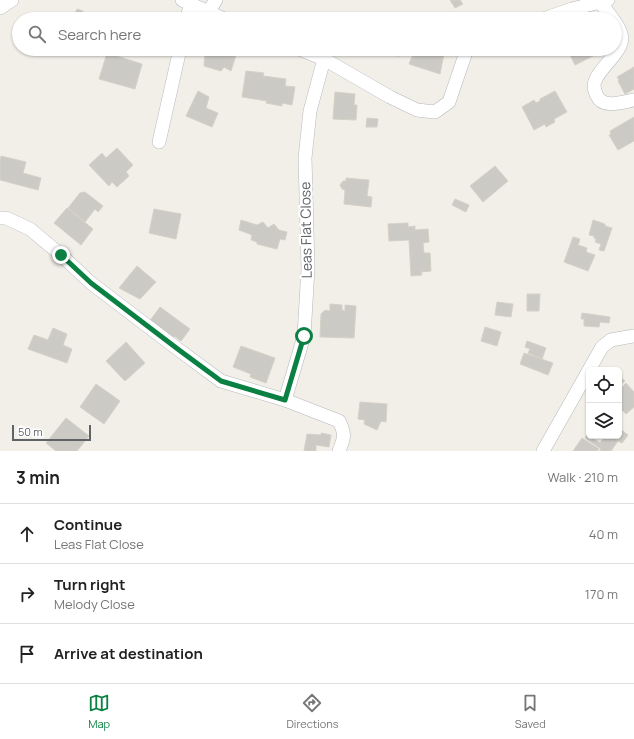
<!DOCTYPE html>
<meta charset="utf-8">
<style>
body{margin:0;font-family:Manrope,sans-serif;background:#f2f2f2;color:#222}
.controls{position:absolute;right:12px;bottom:12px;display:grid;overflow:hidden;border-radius:6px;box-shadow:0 1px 3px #0004}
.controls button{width:36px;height:36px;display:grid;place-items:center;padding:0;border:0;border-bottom:1px solid #e0e0e0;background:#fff;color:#222;font:20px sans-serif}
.scale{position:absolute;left:12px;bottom:10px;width:79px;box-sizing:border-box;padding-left:4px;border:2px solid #5f6368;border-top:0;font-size:11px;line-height:14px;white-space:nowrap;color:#5f6368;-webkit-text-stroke:3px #fff;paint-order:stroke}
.stop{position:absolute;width:12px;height:12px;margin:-9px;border:3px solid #0b8043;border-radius:50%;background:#fff}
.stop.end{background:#0b8043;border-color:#fff;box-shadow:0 1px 4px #0008}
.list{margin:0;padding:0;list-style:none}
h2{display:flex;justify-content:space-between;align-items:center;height:52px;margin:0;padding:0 16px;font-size:17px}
h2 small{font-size:13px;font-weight:400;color:#767676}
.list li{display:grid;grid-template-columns:26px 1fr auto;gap:12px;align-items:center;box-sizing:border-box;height:60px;padding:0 16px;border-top:1px solid #e0e0e0}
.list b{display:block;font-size:15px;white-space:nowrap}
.list p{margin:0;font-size:13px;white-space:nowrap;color:#767676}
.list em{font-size:13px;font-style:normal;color:#767676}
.icon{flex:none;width:22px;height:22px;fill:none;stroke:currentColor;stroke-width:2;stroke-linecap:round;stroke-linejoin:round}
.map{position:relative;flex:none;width:634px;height:451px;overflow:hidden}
.search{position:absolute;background:#fff;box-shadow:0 1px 3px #0004;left:12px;right:12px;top:12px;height:44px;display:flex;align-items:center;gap:10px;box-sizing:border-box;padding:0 14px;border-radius:22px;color:#767676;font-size:15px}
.sheet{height:232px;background:#fff}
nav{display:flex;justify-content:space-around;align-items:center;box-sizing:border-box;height:56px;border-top:1px solid #e0e0e0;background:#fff;font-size:11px;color:#767676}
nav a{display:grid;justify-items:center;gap:2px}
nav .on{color:#0b8043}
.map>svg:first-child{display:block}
.building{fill:#cccac5;stroke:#d6d1c6}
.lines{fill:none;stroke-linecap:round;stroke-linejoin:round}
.minor-casing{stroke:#b5b8bc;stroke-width:14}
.minor{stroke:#fff;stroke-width:13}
.route{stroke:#0b8043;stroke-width:5}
.labels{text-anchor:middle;stroke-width:4;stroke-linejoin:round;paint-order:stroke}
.street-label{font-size:14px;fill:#5f6368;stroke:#fff}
</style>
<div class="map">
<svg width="634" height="451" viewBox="0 0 634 451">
<rect width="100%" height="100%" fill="#f1efe8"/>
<!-- building -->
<path class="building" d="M450 0H460L463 4 455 8Z
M77 9 83 11 79 19H72Z
M205 49H228L237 52 231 71 224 67 221 71 204 66Z
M390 49H403L400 56 389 55Z
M415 49H431L444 54 440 74 409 64Z
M567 49H607L575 65Z
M107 53 142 64 135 89 99 79Z
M634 67V89L625 94 618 81 619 80 617 77Z
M246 71 264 73 263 76 286 79 285 86 295 87 292 105 282 103V106L266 103 267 101 242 97Z
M198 91 209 97 206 108 218 113 212 127 186 116Z
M555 91 567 112 554 119 555 122 546 127 545 124 534 130 522 107 534 100 536 103 540 101V99Z
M335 92 355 94 354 105H357L356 120 333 119Z
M634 117V141L618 150 609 135 611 134 610 131Z
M367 118 378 119 377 127H366Z
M117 148 133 165 126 172 129 176 117 187 112 182 109 186 89 165 102 153 106 158Z
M1 156 26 162 23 173 41 178 38 190 0 180V161Z
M495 166 508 181 483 202 470 186Z
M346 178 369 180 367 196 372 197 371 207 344 204 345 190 342 189 340 185 343 181H346Z
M85 192 103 206 98 212 95 209 85 222 68 208 80 193Z
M455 199 469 205 466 212 452 205Z
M67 208 93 229 81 245 54 223Z
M154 209 181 214 176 239 149 233Z
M241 220 257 225 263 222 268 228 274 224 279 230 287 232 285 240 280 239 277 249 257 244V242L251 240 252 235 239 230Z
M593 220 605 224V226L612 228 604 251 599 250 601 244 595 242 596 239 594 238V236L589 235Z
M408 223V227L415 226V230L428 229 429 242 423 243 424 253H430L431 271 421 272 422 275 411 276 409 240 389 241 388 224Z
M573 237 580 239 578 245 587 248 586 252 595 255 588 271 564 262Z
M137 266 156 282 140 299 119 288Z
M527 294H540L539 311H527Z
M497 302 513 304 511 317 495 315Z
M330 304 342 305V310L345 311V305L356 306 354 338 320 337 321 314 325 310 330 311Z
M160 307 190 329 181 341 174 336 171 339 149 322Z
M582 313 610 317 609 323 600 322 599 327 584 326V319H581Z
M485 327 501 332 497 346 481 341Z
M53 328 67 334 63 345 72 349 67 363 28 349 34 335 48 340Z
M527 341 546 348 542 359 528 353 530 349 525 347Z
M126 342 145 363 125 381 106 361Z
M241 346 275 358 266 383 250 377 251 374 233 367Z
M524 353 553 363 548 375 520 364Z
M620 377 625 381 621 384 620 383 619 384Z
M626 383 634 392V407L626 414 619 407V387L621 388Z
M96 384 120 401 104 424 80 407Z
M360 402 387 404 386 422 381 421 377 430 364 424 365 420 358 419Z
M66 418 89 436 77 451H56L46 443Z
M619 428 628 435 622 443 618 441 611 451H599L601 449 585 438 587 434 600 443 605 436H619Z
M321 433 331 435 329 447 316 445V451H304L307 434 321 435Z
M582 438 599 449 597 451H573Z"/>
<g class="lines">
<!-- minor casing -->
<g class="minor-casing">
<path id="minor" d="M182 0 224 19
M600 2 613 19
M0 8 12 0
M208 12 216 0
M187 19 190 5
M543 19 572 9 608 0
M615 22C620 29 624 38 620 46 615 57 599 70 595 81 593 86 595 92 597 96 603 109 623 102 634 100
M299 49 324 59 390 97 417 110 435 112 449 102 467 49
M159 142 180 49
M0 218H6L30 229 61 255 91 283 179 350 221 381 285 400 339 421C346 435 344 438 339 451
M589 370 602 347 611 340 634 336
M285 400 304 336 308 268 305 158 310 111 324 59
M543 451 589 370"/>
</g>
<!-- minor -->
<use href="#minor" class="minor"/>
</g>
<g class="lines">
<!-- route -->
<path class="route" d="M61 255 91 283 179 350 221 381 285 400 304 336"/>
</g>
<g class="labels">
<!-- street labels -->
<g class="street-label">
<text transform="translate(306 230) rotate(-91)" y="5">Leas Flat Close</text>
</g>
</g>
</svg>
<div class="controls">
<button><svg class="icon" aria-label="locate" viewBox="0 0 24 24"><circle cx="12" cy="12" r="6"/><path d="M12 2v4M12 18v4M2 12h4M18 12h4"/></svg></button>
<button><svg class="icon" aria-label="layers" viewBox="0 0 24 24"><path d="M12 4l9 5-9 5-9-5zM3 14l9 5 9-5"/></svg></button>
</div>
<div class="scale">50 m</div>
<div class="stop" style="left:304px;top:336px"></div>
<div class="stop end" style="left:61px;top:255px"></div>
<div class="search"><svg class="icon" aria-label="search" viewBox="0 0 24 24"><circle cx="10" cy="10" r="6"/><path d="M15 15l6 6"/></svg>Search here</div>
</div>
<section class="sheet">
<h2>3 min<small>Walk · 210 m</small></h2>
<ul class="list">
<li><svg class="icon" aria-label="ahead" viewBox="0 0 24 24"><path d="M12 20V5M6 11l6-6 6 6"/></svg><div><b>Continue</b><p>Leas Flat Close</p></div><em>40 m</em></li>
<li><svg class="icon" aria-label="right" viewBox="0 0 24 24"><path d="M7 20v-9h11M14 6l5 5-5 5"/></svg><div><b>Turn right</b><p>Melody Close</p></div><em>170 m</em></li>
<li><svg class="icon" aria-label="arrive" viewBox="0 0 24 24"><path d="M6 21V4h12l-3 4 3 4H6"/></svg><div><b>Arrive at destination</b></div></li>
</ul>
</section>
<nav>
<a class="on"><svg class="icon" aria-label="map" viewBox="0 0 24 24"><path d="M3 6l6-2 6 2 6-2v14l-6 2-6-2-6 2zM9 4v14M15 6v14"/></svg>Map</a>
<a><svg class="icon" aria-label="directions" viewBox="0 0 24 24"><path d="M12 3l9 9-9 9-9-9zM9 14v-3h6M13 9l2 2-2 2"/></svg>Directions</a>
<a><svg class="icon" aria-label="saved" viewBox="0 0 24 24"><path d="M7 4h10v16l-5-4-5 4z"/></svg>Saved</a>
</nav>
